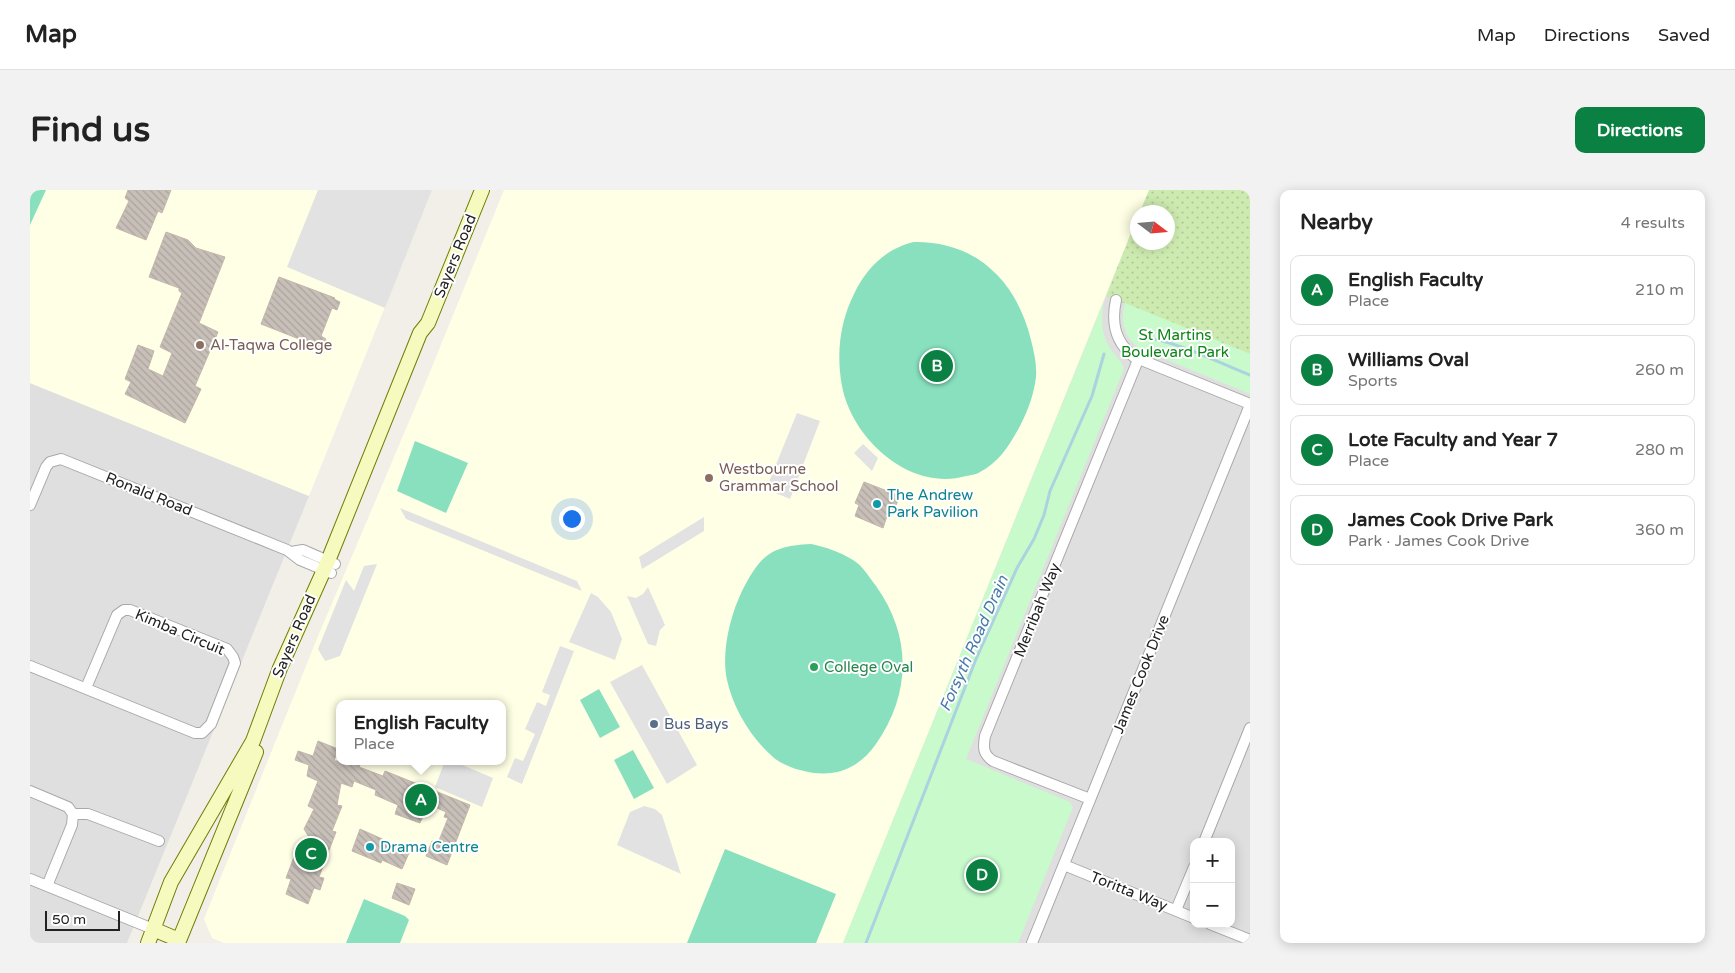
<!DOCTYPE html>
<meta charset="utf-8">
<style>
body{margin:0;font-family:"Varela Round",sans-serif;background:#f2f2f2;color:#222}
.controls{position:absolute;right:15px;bottom:15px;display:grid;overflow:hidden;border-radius:10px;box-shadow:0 2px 12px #0003}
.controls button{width:45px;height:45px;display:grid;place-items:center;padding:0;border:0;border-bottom:1px solid #e0e0e0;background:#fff;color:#222;font:25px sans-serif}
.compass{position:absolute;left:1100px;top:15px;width:45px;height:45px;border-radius:50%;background:#fff;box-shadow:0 2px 12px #0003;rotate:106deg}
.scale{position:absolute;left:15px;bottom:12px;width:75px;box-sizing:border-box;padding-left:5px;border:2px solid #222;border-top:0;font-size:14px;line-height:18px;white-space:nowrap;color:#222;-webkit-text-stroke:4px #fff;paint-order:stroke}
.you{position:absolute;left:541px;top:328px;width:18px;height:18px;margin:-12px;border:4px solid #fff;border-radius:50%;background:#1a73e8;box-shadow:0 0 0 8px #1a73e833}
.badge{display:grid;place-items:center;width:32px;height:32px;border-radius:50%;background:#0b8043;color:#fff;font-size:16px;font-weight:700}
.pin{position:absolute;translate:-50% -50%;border:2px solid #fff;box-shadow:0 1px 5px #0006}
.popup{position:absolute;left:306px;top:510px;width:170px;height:65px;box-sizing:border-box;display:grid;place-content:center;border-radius:10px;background:#fff;filter:drop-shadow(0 1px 4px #0005);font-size:16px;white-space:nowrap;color:#767676}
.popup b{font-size:19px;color:#222}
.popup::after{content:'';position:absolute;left:50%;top:100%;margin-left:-10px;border:10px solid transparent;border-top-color:#fff}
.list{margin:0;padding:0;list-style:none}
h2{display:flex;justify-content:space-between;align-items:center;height:65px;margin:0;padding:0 20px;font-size:21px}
h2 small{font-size:16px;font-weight:400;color:#767676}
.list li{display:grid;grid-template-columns:32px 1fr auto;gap:15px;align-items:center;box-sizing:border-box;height:70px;margin:0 10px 10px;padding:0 10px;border:1px solid #e0e0e0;border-radius:10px}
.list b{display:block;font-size:19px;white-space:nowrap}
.list p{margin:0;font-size:16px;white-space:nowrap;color:#767676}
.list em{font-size:16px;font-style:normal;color:#767676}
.map{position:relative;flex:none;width:1220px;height:753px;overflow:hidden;border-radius:10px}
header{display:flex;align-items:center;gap:30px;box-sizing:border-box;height:70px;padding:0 25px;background:#fff;border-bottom:1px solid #e0e0e0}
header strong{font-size:24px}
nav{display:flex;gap:28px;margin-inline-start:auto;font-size:18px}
.intro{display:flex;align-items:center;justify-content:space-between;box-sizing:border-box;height:120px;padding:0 30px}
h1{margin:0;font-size:35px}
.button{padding:12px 22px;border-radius:10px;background:#0b8043;color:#fff;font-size:18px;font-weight:700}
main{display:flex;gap:30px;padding:0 30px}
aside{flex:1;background:#fff;border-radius:10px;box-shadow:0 2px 12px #0003}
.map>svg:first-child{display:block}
.residential{fill:#e0dfdf;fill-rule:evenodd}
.education{fill:#ffffe5;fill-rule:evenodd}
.grass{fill:url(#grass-dots)}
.park{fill:#c8facc}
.pitch{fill:#88e0be}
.parking{fill:#e2e2e2}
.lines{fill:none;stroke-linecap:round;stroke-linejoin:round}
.stream{stroke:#aad3df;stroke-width:3}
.building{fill:url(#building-back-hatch);stroke:#c4b6ab}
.minor-casing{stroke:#a9a9a9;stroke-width:12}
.secondary-casing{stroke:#707d05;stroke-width:16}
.minor{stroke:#fff;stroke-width:10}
.secondary{stroke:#f7fabf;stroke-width:14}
.education-dot{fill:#8d6e63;stroke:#fff;stroke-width:2}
.culture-dot{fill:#0f9aa8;stroke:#fff;stroke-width:2}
.leisure-dot{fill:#2e9e5b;stroke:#fff;stroke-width:2}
.service-dot{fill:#5c6f8a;stroke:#fff;stroke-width:2}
.labels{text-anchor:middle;stroke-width:4;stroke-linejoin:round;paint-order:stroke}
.street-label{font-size:15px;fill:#222;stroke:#fff}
.park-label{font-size:15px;fill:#0c8416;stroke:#fff}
.education-label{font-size:15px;fill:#785e54;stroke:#fff;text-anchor:start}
.culture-label{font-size:15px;fill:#0d838f;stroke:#fff;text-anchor:start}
.leisure-label{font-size:15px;fill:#27864d;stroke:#fff;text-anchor:start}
.service-label{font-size:15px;fill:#4e5e75;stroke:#fff;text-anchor:start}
.water-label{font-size:16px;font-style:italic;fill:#4a7aab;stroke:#fff}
</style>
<header>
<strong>Map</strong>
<nav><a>Map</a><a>Directions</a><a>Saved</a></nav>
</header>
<div class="intro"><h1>Find us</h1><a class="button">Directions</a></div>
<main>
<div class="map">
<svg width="1220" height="753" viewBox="0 0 1220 753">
<defs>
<pattern id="grass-dots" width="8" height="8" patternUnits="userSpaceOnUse" patternTransform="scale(1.25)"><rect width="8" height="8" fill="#cdebb0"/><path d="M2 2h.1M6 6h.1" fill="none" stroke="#b0c997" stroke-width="1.8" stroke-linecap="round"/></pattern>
<pattern id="building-back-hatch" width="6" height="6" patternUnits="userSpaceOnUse" patternTransform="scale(1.25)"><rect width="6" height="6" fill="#c7bfb8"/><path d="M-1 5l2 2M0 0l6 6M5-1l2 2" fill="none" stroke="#aba49e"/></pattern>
</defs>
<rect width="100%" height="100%" fill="#f2efe9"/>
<!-- residential -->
<path class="residential" d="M1076 106 1220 164V753H813ZM1164 652H1201V734H1164Z
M0 193 279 306 97 753H0Z"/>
<!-- education -->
<path class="education" d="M0 0H402L279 306 0 193Z
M474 0H1119L1110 22H1108L1107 28 813 753H194L182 748 174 729 286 451 395 194ZM310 514H472V571H310Z"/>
<!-- grass -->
<path class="grass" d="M1119 0H1220V164L1076 106 1107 28 1108 52H1138V22H1110Z"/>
<!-- park -->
<path class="park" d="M1076 106C1070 124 1070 143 1081 160 1086 167 1092 171 1094 179L936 569 1040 612 1043 617 988 753H813Z
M1095 113 1220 164V204L1108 158C1094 146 1090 131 1095 113Z"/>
<!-- pitch -->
<path class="pitch" d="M0 0H16L0 35Z
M884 52C947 51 987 92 1001 150 1004 162 1007 175 1006 187 1004 204 998 220 991 234 981 253 970 272 950 282 946 285 940 285 936 286 880 302 822 249 812 196 806 164 810 132 824 104 836 78 857 58 884 52Z
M385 251 438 273 416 323 367 301Z
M781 354C796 357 810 362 823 370 833 376 839 387 846 396 882 446 881 504 846 554 827 581 801 589 770 580 761 578 750 573 743 567 721 548 703 518 697 490 691 463 700 426 712 401 730 366 740 356 781 354Z
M569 499 590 537 570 548 550 510Z
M603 560 624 598 604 609 584 570Z
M695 659 806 704 786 753H657Z
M334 709 375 726 379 730 370 753H316Z"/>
<!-- parking -->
<path class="parking" d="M288 0H402L355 118 257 77Z
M767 223 790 231 760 309 736 299Z
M833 254 848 268 842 281 824 263Z
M370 318 547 391 552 401 376 329Z
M674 327V341L612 379 609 367Z
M347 374 310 466 295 471 288 459 316 390 324 401 334 376Z
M618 397 635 435 630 440 626 456 618 454 597 406 606 408 613 404Z
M561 403 568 407 581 422 592 449 585 470 539 452Z
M530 456 544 461 492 594 477 587 485 568 493 571 505 544 495 539 507 512 516 516 520 505 512 502Z
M612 475 667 575 637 594 580 492Z
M415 571H423L463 588 452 617 405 597Z
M614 616 625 619 632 625 651 684 587 655 600 622Z"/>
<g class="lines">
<!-- stream -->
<path class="stream" d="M1110 147C1145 150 1187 172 1220 185
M836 753 946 469 987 378 1004 349 1014 325 1020 301 1062 206 1074 164"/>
</g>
<!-- building -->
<path class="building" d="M98 0H141L132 23 128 21 116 50 86 38 99 11 95 8Z
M136 42 158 50 166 58 195 67 169 133 188 142 165 196 171 199 155 233 95 204 101 192 95 189 108 155 124 161 118 179 133 186 142 163 130 157 152 103 149 101V98L119 87Z
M249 87 305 108 304 109 310 112 307 120 302 118 291 146 296 149 292 158 231 134Z
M834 292 870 306 861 327 857 326 853 338 825 326 829 315 825 313Z
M288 551 308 559 304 571H332L329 577 353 586 355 581 440 615 417 675 396 666 402 651 408 653 418 628 414 627 416 622 398 614 390 633 365 624 368 615 345 605 346 600 324 591 322 597 311 593 307 615 312 616 302 641 306 642 289 687 294 688 290 700 284 698 278 714 256 704 261 689 256 688 270 651 286 658 274 639 284 619 278 616 288 591 277 586 279 575 265 570 268 561 283 566Z
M330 639 359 652 358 655 379 663 372 679 352 670 351 673 322 661Z
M367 693 385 699 379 715 362 708Z"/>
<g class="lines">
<!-- minor casing -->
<g class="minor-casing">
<path id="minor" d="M1086 110C1081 133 1085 152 1104 167L1220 214
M0 315 16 277 20 272 31 269 257 360 270 370 301 383
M261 362 273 360 305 374
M0 476 165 543H172L181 534 205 473 203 467 197 459 100 420H94L87 425 56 498
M0 601 38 617 43 624 42 635 17 696
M1060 609 963 571C953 564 953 558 955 546L1108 170
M43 624H58L129 651
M1174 652 1220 538
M1034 675 1164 728
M0 689 123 739
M1146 720 1164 677
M1180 734 1220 750
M1002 753 1220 215"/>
</g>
<!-- secondary casing -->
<g class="secondary-casing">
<path id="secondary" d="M123 739 149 750
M118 753 141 692 223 551 250 478 298 371 390 143 398 133 452 0
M148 753 226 562"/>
</g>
<!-- minor -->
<use href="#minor" class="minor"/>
<!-- secondary -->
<use href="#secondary" class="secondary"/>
</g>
<!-- markers -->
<g class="education-dot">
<circle cx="170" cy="155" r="5"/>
<circle cx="679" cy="288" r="5"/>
</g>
<g class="culture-dot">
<circle cx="847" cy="314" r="5"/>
<circle cx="340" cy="657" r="5"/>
</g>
<circle class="leisure-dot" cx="784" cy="477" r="5"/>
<circle class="service-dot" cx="624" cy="534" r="5"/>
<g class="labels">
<!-- street labels -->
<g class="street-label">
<text transform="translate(425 66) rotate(-68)" y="5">Sayers Road</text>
<text transform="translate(119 304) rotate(22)" y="5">Ronald Road</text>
<text transform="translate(1007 420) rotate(-68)" y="5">Merribah Way</text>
<text transform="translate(150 442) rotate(23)" y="5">Kimba Circuit</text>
<text transform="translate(264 446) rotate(-67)" y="5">Sayers Road</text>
<text transform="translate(1111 484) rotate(-68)" y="5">James Cook Drive</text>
<text transform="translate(1099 701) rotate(22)" y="5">Toritta Way</text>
</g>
<!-- park labels -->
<g class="park-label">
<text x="1145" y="150">St Martins<tspan x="1145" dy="17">Boulevard Park</tspan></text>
</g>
<!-- education labels -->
<g class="education-label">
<text x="180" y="160">Al-Taqwa College</text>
<text x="689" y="284">Westbourne<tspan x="689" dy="17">Grammar School</tspan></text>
</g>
<!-- culture labels -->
<g class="culture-label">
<text x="857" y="310">The Andrew<tspan x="857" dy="17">Park Pavilion</tspan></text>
<text x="350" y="662">Drama Centre</text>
</g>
<!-- leisure labels -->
<g class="leisure-label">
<text x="794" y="482">College Oval</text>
</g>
<!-- service labels -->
<g class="service-label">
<text x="634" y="539">Bus Bays</text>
</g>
<!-- water labels -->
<g class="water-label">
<text transform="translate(943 453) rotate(-66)" y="6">Forsyth Road Drain</text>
</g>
</g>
</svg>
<div class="controls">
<button>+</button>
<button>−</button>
</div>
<svg class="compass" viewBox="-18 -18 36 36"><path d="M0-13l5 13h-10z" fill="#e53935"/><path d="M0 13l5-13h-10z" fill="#767676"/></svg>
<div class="scale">50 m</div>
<div class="you"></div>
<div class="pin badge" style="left:391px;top:610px">A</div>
<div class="popup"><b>English Faculty</b>Place</div>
<div class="pin badge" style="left:907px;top:176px">B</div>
<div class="pin badge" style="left:281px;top:664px">C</div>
<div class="pin badge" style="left:952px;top:685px">D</div>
</div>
<aside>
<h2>Nearby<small>4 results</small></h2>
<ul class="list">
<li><span class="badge">A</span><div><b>English Faculty</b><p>Place</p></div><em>210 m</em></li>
<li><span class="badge">B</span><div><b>Williams Oval</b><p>Sports</p></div><em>260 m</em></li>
<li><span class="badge">C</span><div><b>Lote Faculty and Year 7</b><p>Place</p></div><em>280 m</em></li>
<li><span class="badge">D</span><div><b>James Cook Drive Park</b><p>Park · James Cook Drive</p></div><em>360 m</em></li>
</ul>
</aside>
</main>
